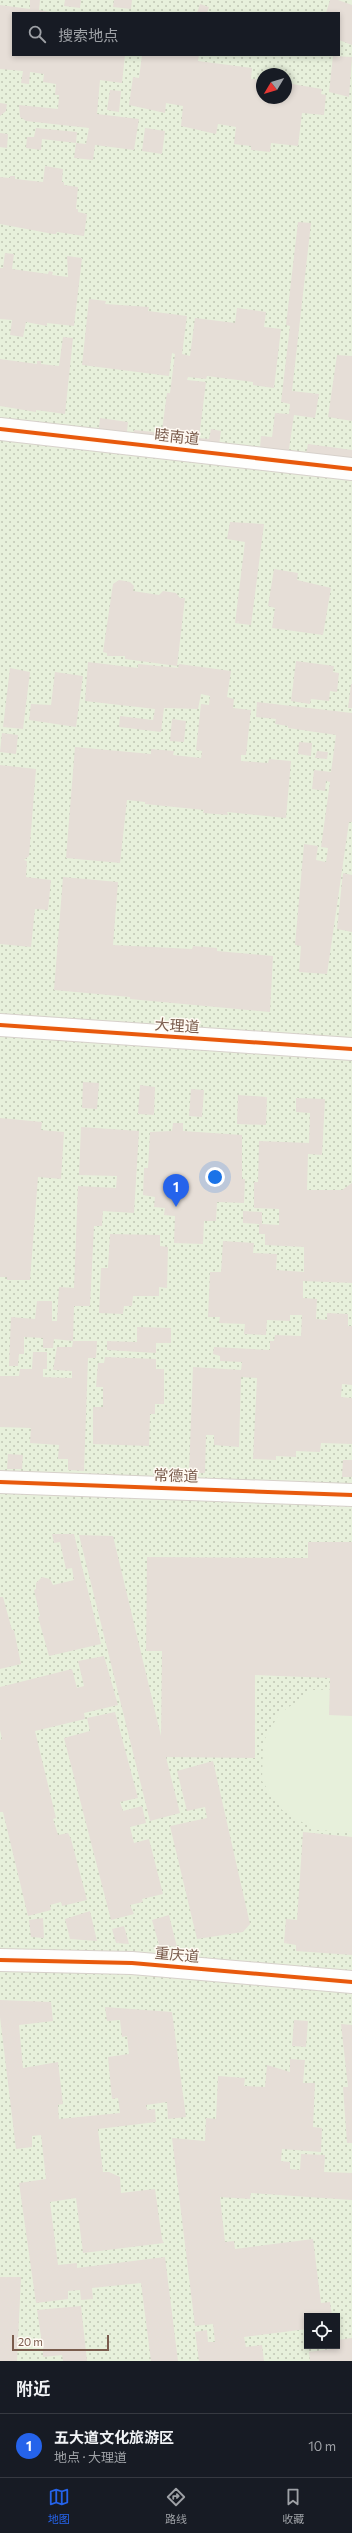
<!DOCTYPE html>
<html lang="zh">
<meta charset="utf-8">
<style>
body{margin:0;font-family:Commissioner,"Noto Sans SC",sans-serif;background:#242831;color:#f1f3f6}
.controls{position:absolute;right:12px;bottom:12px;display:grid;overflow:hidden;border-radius:0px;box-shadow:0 2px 6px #0003}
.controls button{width:36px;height:36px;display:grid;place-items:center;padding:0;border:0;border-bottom:1px solid #363941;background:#171b24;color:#f1f3f6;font:20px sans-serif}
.compass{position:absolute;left:256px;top:68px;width:36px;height:36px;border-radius:50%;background:#171b24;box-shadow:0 2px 6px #0003;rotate:232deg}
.scale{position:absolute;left:12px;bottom:10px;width:97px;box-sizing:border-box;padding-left:4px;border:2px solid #7a5c4d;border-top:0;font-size:11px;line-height:14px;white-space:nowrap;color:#7a5c4d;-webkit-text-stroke:3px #fffaf3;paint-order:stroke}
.you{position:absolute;left:215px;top:1177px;width:14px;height:14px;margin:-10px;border:3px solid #fff;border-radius:50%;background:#1a73e8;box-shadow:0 0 0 6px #1a73e833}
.badge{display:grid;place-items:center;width:26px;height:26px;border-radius:50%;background:#2563eb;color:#fff;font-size:13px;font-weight:700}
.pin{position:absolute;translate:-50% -33px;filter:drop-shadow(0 1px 2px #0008)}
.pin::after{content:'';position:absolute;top:21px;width:14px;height:12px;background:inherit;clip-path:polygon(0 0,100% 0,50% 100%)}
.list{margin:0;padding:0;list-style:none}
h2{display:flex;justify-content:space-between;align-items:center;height:52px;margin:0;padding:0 16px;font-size:17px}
h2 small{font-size:13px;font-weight:400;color:#9ea1a6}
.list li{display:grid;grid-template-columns:26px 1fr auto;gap:12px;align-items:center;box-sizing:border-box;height:64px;padding:0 16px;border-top:1px solid #363941}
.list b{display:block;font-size:15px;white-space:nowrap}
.list p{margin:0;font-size:13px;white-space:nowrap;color:#9ea1a6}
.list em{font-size:13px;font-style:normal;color:#9ea1a6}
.icon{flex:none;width:22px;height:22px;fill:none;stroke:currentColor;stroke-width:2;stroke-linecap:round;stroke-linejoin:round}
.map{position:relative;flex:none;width:352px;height:2361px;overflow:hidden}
.search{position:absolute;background:#171b24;box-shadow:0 2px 6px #0003;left:12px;right:12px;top:12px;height:44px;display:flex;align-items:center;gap:10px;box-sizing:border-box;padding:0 14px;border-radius:0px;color:#9ea1a6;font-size:15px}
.sheet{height:116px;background:#171b24}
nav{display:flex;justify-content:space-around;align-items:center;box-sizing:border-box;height:56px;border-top:1px solid #363941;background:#171b24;font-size:11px;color:#9ea1a6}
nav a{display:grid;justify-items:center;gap:2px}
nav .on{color:#2563eb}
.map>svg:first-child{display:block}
.park{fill:url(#park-dots);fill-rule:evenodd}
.pitch{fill:#e7f0db}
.building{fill:#e6ded7}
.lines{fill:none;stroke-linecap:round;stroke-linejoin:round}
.minor-casing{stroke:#d7d1cb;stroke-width:24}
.minor{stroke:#fefefd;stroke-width:22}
.cycleway-casing{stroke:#fffaf3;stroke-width:6}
.cycleway{stroke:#e8590c;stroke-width:4}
.labels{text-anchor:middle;stroke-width:3;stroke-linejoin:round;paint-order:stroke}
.street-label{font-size:15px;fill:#7a5c4d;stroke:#fffaf3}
</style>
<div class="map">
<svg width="352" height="2361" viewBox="0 0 352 2361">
<defs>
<pattern id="park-dots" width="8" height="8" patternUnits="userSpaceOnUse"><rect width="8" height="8" fill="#e7f0db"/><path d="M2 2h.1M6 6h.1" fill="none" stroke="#c0c6b4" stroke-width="1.8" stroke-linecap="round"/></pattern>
</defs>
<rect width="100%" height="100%" fill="#f9f5f0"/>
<!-- park -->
<path class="park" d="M0 0H352V2361H0ZM13 13H339V55H13ZM262 74H286V98H262ZM307 2316H337V2346H307Z"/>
<!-- pitch -->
<path class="pitch" d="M352 1689V1832L315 1830 282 1810 262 1781 263 1742 279 1714 313 1690Z"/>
<!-- building -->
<path class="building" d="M30 0H40L39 10 55 13H13V55H125L122 83 100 80 97 114 139 119 134 150 95 145 93 160 74 158 76 143 86 144 89 128 26 121 20 117 19 105 58 109 59 95H55L56 84 43 82 44 74 30 72 29 84 21 83 23 71 0 69V5L30 9Z
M65 0H81L80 8 64 6Z
M114 0H132L131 9 113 7Z
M330 0H338L352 5V45L339 40V13H326Z
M200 4 209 7 207 13H197Z
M142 55H199L198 61 252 68 251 79 262 80V98H286V83L322 89 321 94 326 95 324 115 302 113 298 146 271 143 270 152 251 150V146L234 144 236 127 218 124 216 134 181 126 183 106 166 103 165 113 129 105 133 77 139 78Z
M333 56 352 57 349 97 329 92Z
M110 90 121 91 119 112 107 110Z
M0 103 7 104 6 111 0 116Z
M36 128 77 132 76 143 42 139 41 150 26 148 27 137H34Z
M145 128 165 131 162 154 142 151Z
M0 133 8 134 7 148 0 147Z
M45 166 63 169 62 182H64V185L78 187 76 209H78V212L87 214 84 236 57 232 56 234H53L0 224V177L10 178V176H15V179L43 182Z
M298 222 311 223 292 391 319 394 315 418 294 415 287 462 260 448 261 436 272 437 275 413 289 414 290 404 281 402 290 326 286 325Z
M5 253 14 254 12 269 48 274 49 271 53 272 52 275 68 277 67 256 82 258 74 326 47 323V326L26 322 23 337 10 335 12 320 0 319V268H3Z
M89 299 106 301 105 304 149 307 148 311 187 316 182 354 190 356 195 318 235 323 237 308 266 312 264 327 281 329 274 388 253 385V382L207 376 206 379 188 377 187 380 206 382 199 438 209 439 211 429 221 431 219 445H160L167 393H170L175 354 172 353 169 376 82 365Z
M63 337 73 338 65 414 36 410V412L0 406V359L37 364V361H41V364L59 366Z
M337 355 352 356V421L328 417Z
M100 418 128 422 126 440 98 436Z
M134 430 154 432 153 443 132 441Z
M308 444 352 450V471L304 464Z
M230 522 264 524 251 625 235 623 245 542 227 539Z
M274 569 298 573 297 580 331 588 323 635 272 628 275 608 268 606Z
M119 580 130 582 134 586 133 591 159 595 163 591 176 593 180 598H185L177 666 125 659V656H107V653L103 652 113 584Z
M296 661 334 666 333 672 339 673 337 692 330 691 329 701 311 699 310 704 291 701Z
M88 662 138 668V664L178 668 179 664 231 671 227 697 234 699 233 708 251 710 246 755H241V761L268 763 269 759 291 761 286 818 227 812 228 815 203 813 204 810 145 804V802L127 800 120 863 66 858 75 747 151 754V749L174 751 173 755 201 758 202 751 196 750 201 704 209 705 210 696 201 694 198 709 164 708 161 732 119 727 120 716 153 720 155 709 85 701Z
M10 668 30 672 23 729 3 727Z
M55 672 83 676 76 727 29 720 31 704 51 705Z
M351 684H352V708H348Z
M257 702 352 713V822H349L327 974 299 972 301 946 295 945 304 844 318 846 316 860 326 862 328 848 321 847 330 782 326 781 325 791 312 789 314 770 331 772 336 735 288 728V726L275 724 276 719 256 717Z
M172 719 186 721 184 742 170 741Z
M2 733 18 735 16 754 0 752Z
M299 742 312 743 311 756 298 754Z
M317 751 328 752 327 759 315 758Z
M0 765 36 769 29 856 24 860 27 861 26 877 51 880 48 910 35 909 31 947 0 944Z
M343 873 352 875V932L337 929Z
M63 877 118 882 113 945 192 949 193 946 217 948V951L273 956 270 1012 130 999V997L54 990Z
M83 1082 99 1083 97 1109 82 1108Z
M140 1085 155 1087 154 1115 138 1114Z
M191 1089 204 1090 202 1117 189 1116Z
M238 1095 267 1097 266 1125 237 1124Z
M296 1098 325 1099 322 1155 308 1154 307 1190H342L352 1183V1283L303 1281V1298L317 1299 316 1319 327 1320V1313L348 1314V1326H352V1385L342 1384 341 1397 352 1398V1444L321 1443 320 1452 296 1451V1457L276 1456V1460L253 1459 257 1378 241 1377 239 1447 214 1445V1435H206L205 1473H189L193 1367 241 1370 242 1362 220 1361V1356L213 1354 214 1347 270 1350V1341H274L275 1335 301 1336 302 1315H290V1321L267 1320 266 1335 244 1334 245 1324 219 1323 220 1317H208L210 1272H221L223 1241 254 1243 253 1253 277 1254 276 1270 304 1272V1247L265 1245V1234H259V1224L243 1223V1211L262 1212V1224L279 1225V1209L254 1208V1182H258L259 1141 309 1143 310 1113 296 1112Z
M0 1118 42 1122 41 1130 64 1132 61 1179 38 1177 30 1280H7V1277H0Z
M173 1123H183V1131L242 1135V1179H245L244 1203 217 1202 216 1221H204L203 1244 174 1243 175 1216 164 1215 165 1208 154 1207 155 1197 143 1195 144 1168H148L150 1132 172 1131Z
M81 1127 139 1131 134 1213 103 1211 102 1226H94L90 1306H74L73 1341 54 1339 53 1348H43V1338L24 1337V1354H19L18 1366H9L11 1317 35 1319 37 1301H52V1321H57L59 1287 74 1288 78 1186 116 1188 117 1176 79 1175Z
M110 1234 160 1235V1246L168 1247 167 1288 159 1287V1296H133L132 1306H124L123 1314 99 1313 101 1268H108Z
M137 1327 171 1328V1343H156V1353L107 1350V1341L137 1342Z
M73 1341H97L96 1358H88L84 1471 68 1470V1459H58L59 1445 30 1443 31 1428 0 1427V1376H19L20 1369H32L33 1352H47V1369H43V1377L72 1378V1371L53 1370 57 1347H72Z
M105 1357 156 1359V1369H164V1404H155V1414H150L149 1446 93 1444V1407H103V1387H96L98 1363H104Z
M8 1454 23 1455 22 1469H7Z
M343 1460H352V1477H342Z
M52 1534H74L101 1644 49 1656 38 1617 40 1616 34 1590 36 1589V1583L42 1577 50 1579 53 1585 74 1580 72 1568 66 1569 60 1542 54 1543Z
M79 1535 113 1536 161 1736 162 1651H146L147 1557 308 1558V1542H352V1716L329 1715 330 1678 255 1675V1758L166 1757 180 1813 150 1821Z
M0 1597H3L12 1630H14L21 1664 0 1669Z
M104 1656 118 1705 84 1713 85 1719 35 1731 56 1818 53 1819 58 1835 68 1833 71 1839 87 1900 62 1906 61 1902 50 1905 51 1910 28 1916 3 1812H0V1740L2 1739 0 1730V1687L72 1669 77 1688 84 1686 78 1661Z
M115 1712 138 1798 120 1802 123 1811 142 1806 146 1823 130 1827 134 1843 149 1839 163 1894 142 1899 143 1902 130 1905 134 1914 111 1920 64 1738 90 1731 87 1718Z
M213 1761 250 1924 243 1932 197 1939 170 1826 207 1818 205 1807 187 1811 177 1771Z
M303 1832 352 1837V1955L296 1951V1945L284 1943 286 1919 297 1920Z
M90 1911 97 1941 70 1939 65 1919Z
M169 1915 177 1947 159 1945 152 1920Z
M43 1918 44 1938 31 1937 29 1920Z
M124 1926 129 1944 116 1943 112 1929Z
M0 2000 51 2002 53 2021 19 2025 23 2068 58 2062 63 2104 58 2105 59 2119 120 2113 118 2098 112 2099 108 2057 129 2054 127 2036 122 2037 120 2020 107 2021 105 2007 172 2012 186 2117 168 2119 167 2102 146 2105 147 2110 155 2109 156 2122 98 2129 103 2172H109L120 2177 121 2193 155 2189 162 2239 164 2243 83 2253 76 2198 50 2202 58 2265 77 2263V2268L165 2257 178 2361H151L141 2283 92 2288 93 2299 81 2300 80 2290 68 2291V2299L36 2303 19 2183 46 2179 41 2135 32 2136V2147L16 2149 0 2017Z
M294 2020 308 2021 306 2047 292 2046Z
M341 2024 352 2025V2143H347L343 2087H348Z
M290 2059 305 2060 303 2083H315L313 2127 322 2128 321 2152 282 2149 281 2161 290 2162V2169L300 2170 301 2154 325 2155 324 2172 352 2173V2200L251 2193 250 2199 220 2197 225 2242 234 2241 235 2249 313 2239 321 2303 330 2302 332 2316H307V2329L244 2337 246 2347 262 2345 264 2361H199L195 2332 207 2330 208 2342H215L213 2324 195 2326 172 2138 205 2141 206 2118 216 2119 218 2076 245 2078 244 2086 265 2087 267 2065 290 2072Z
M0 2277H21L17 2361H0Z
M81 2306 87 2361H63L62 2355 43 2357V2343H42L37 2310Z
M352 2338V2361H310L309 2352 331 2349 330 2346H337V2340Z"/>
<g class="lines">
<!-- minor casing -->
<g class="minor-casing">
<path id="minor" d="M0 429 352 469
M0 1025 352 1049
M0 1482 352 1495
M0 1960 132 1963 352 1982"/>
</g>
<!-- minor -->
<use href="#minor" class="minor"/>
<!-- cycleway casing -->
<g class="cycleway-casing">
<path id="cycleway" d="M0 429 352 469
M0 1025 352 1049
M0 1482 352 1495
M0 1960 132 1963 352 1982"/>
</g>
<!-- cycleway -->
<use href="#cycleway" class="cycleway"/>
</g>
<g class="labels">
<!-- street labels -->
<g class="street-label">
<text transform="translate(177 437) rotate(6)" y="5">睦南道</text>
<text transform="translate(177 1026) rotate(4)" y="5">大理道</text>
<text transform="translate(176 1476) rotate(2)" y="5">常德道</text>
<text transform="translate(177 1955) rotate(5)" y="5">重庆道</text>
</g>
</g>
</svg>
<div class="controls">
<button><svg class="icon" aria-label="locate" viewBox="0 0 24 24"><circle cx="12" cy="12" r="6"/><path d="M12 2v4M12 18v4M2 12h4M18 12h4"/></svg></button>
</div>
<svg class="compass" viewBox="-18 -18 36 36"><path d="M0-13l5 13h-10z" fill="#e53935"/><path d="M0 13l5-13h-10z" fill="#9ea1a6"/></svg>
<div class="scale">20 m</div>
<div class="you"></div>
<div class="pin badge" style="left:176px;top:1207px">1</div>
<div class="search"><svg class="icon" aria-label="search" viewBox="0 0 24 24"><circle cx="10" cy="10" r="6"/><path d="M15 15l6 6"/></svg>搜索地点</div>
</div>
<section class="sheet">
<h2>附近<small></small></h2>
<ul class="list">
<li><span class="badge">1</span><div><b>五大道文化旅游区</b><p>地点 · 大理道</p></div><em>10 m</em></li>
</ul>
</section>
<nav>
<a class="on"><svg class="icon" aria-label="map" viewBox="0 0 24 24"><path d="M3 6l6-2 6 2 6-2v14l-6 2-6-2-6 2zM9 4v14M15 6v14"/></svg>地图</a>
<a><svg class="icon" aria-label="directions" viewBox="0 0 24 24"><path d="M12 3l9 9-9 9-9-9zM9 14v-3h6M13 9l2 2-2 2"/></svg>路线</a>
<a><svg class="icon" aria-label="saved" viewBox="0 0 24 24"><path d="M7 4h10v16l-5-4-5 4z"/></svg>收藏</a>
</nav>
